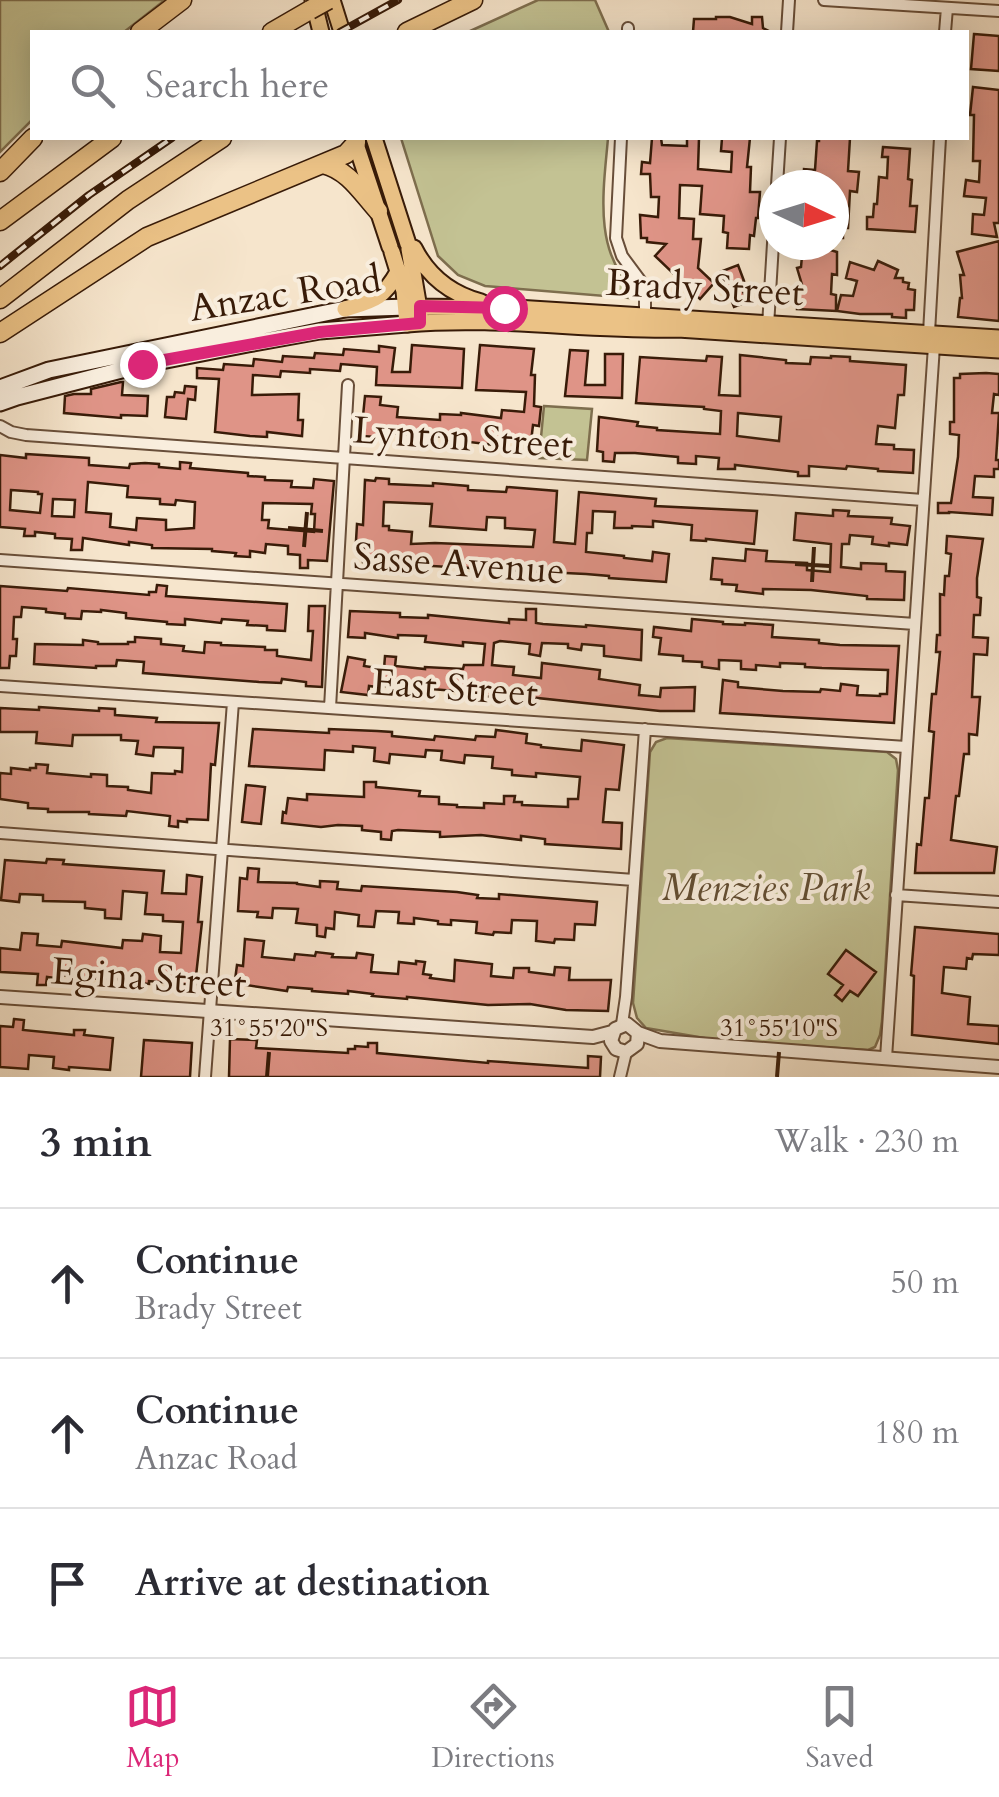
<!DOCTYPE html>
<meta charset="utf-8">
<style>
body{margin:0;font-family:Cardo,serif;background:#f2f2f3;color:#2b2b33}
.compass{position:absolute;left:759px;top:170px;width:90px;height:90px;border-radius:50%;background:#fff;box-shadow:0 5px 25px #0003;rotate:94deg}
.stop{position:absolute;width:30px;height:30px;margin:-22px;border:8px solid #db2777;border-radius:50%;background:#fff}
.stop.end{background:#db2777;border-color:#fff;box-shadow:0 2px 10px #0008}
.list{margin:0;padding:0;list-style:none}
h2{display:flex;justify-content:space-between;align-items:center;height:130px;margin:0;padding:0 40px;font-size:42px}
h2 small{font-size:32px;font-weight:400;color:#7c7c81}
.list li{display:grid;grid-template-columns:65px 1fr auto;gap:30px;align-items:center;box-sizing:border-box;height:150px;padding:0 40px;border-top:2px solid #e1e1e2}
.list b{display:block;font-size:38px;white-space:nowrap}
.list p{margin:0;font-size:32px;white-space:nowrap;color:#7c7c81}
.list em{font-size:32px;font-style:normal;color:#7c7c81}
.icon{flex:none;width:55px;height:55px;fill:none;stroke:currentColor;stroke-width:2;stroke-linecap:round;stroke-linejoin:round}
.map{position:relative;flex:none;width:999px;height:1077px;overflow:hidden}
.search{position:absolute;background:#fff;box-shadow:0 5px 25px #0003;left:30px;right:30px;top:30px;height:110px;display:flex;align-items:center;gap:25px;box-sizing:border-box;padding:0 35px;border-radius:0px;color:#7c7c81;font-size:38px}
.sheet{height:580px;background:#fff}
nav{display:flex;justify-content:space-around;align-items:center;box-sizing:border-box;height:140px;border-top:2px solid #e1e1e2;background:#fff;font-size:28px;color:#7c7c81}
nav a{display:grid;justify-items:center;gap:5px}
nav .on{color:#db2777}
.map>svg:first-child{display:block}
.green{fill:#c3c293;stroke:#7e6e4e;stroke-width:2.5}
.building{fill:#df9487;stroke:#381b08;stroke-width:2.5;fill-rule:evenodd}
.lines{fill:none;stroke-linecap:round;stroke-linejoin:round}
.minor-casing{stroke:#684e39;stroke-width:14}
.tertiary-casing{stroke:#684e39;stroke-width:16}
.secondary-casing{stroke:#381b08;stroke-width:19}
.primary-casing{stroke:#381b08;stroke-width:19}
.motorway-casing{stroke:#381b08;stroke-width:21}
.minor{stroke:#f9eede;stroke-width:10}
.tertiary{stroke:#f9eede;stroke-width:12}
.secondary{stroke:#f9eede;stroke-width:15}
.primary{stroke:#ebc286;stroke-width:15}
.motorway{stroke:#ebc286;stroke-width:18}
.rail-casing{stroke:#381b08;stroke-width:8}
.rail{stroke:#f9eede;stroke-width:4;stroke-dasharray:11;stroke-linecap:butt}
.motorway-bridge-casing{stroke:#381b08;stroke-width:21;stroke-linecap:butt}
.motorway-bridge{stroke:#ebc286;stroke-width:18}
.route{stroke:#db2777;stroke-width:12}
.ticks{fill:none;stroke:#381b08;stroke-width:4}
.labels{text-anchor:middle;stroke-width:8;stroke-linejoin:round;paint-order:stroke}
.street-label{font-size:38px;fill:#381b08;stroke:#f9eede}
.park-label{font-size:38px;font-style:italic;fill:#624d32;stroke:#f9eede}
.ticks-label{font-size:25px;text-anchor:middle;fill:#381b08;stroke:#f9eede;stroke-width:8;stroke-linejoin:round;paint-order:stroke}
</style>
<div class="map">
<svg width="999" height="1077" viewBox="0 0 999 1077">
<rect width="100%" height="100%" fill="#f6e5cc"/>
<filter id="stains"><feTurbulence type="fractalNoise" baseFrequency=".002" numOctaves="4"/><feColorMatrix values="0 0 0 0 .2 0 0 0 0 .09 0 0 0 0 .02 0 0 0 .5 -.17"/></filter>
<radialGradient id="worn" r=".72"><stop offset=".6" stop-color="#630" stop-opacity="0"/><stop offset="1" stop-color="#630" stop-opacity=".3"/></radialGradient>
<!-- green -->
<path class="green" d="M0 0H165L124 32H32V120L0 152Z
M538 0H595L609 32H468Z
M401 138H608C604 186 592 254 635 289L629 298 485 286 458 275 438 256Z
M544 406 592 409 587 460 539 458Z
M667 738 887 752 896 759 898 770 882 1021 880 1035 875 1047 868 1050 716 1040 646 1028 637 1018 633 1003 650 752 656 742Z"/>
<!-- building -->
<path class="building" d="M716 17H730L752 24V17H762L763 28 771 32H693L694 19H716Z
M974 34 999 36V71L971 69Z
M973 87 999 90V223H994L997 237 972 234 973 214 984 215 986 198 964 196 966 180 979 182 980 161H973L974 115H970Z
M652 138H661L662 145 687 146V138H699L698 169 731 172 732 152 721 151 722 138H750L747 167H751L750 192H760L758 218H756L754 236 750 235 749 249 727 248 728 233 723 232 724 216 700 214 702 186 680 185 679 218 694 219 693 239H701L698 268 714 283 700 299 655 256 666 244 647 242V238H641L640 215 658 217 659 197H651L650 174H641L642 162 650 163Z
M819 138H850L848 171 859 172 857 192 850 191 848 228H843V238H834V185H803L804 169 815 170 817 141H819Z
M883 147 910 149 908 179 912 180 910 206H917L915 232 867 229V217H873L874 204H877L879 177 887 178 888 157H882Z
M999 241V321L958 317 960 298H962L960 275H964L957 252Z
M803 245H814L837 252V275L832 274 831 294 836 295V311L797 309 798 288H803L797 268 801 267Z
M878 261 898 270 895 278H903V282L909 283 908 289 915 290 914 310H906V318L892 317V314H860L837 311 841 295 853 296 857 281 846 278 850 262 874 270Z
M738 265 744 281 740 283 747 302 734 307 720 272Z
M412 345 464 349 462 388 376 385 377 367 341 364 340 371 310 369V373L281 371 280 377 253 375 252 395 299 394 298 420H303L302 436 267 432V437L250 436 215 432 219 379 197 378V368L223 370 224 364 253 366 254 359 282 362 283 356 314 358 315 353 343 355 344 349 379 352V346L395 348 392 372H410Z
M480 345 534 349 531 375H535L534 406 541 407 539 426 533 425 531 442 495 441V445L469 442V439L458 437 432 436V438L378 431 377 437 361 436 365 396 381 397 380 405 398 407 397 417 440 420V414L461 415V413L501 418 502 410 524 412 526 392 476 390Z
M570 350 588 351 585 385H605V354H623L622 398 565 396Z
M740 355 786 360V363L810 364 811 357 831 358V356L850 357V361L906 365 904 395H898L895 428 878 426 876 444 894 445V449L914 450 913 473 878 471V469L847 466 846 469 809 466V476H798V472L735 465V469H718L719 458 696 456V464L678 463V457L635 453H615L614 462 603 461V452L597 451 599 417 638 422 637 426 657 428V430L720 434 721 411 704 409V407L636 403 640 357 706 361 707 356 722 357 719 395 740 396ZM738 413 781 417 779 441 737 436Z
M986 373 999 374V395L994 394 992 413H999L996 460H999V469H994V477L975 476 973 497 993 498 992 515 949 512V513H938V503H951L958 457 959 435 950 434V422H954V378H960V374Z
M121 382H123L122 395 148 396 147 416 121 415V418L64 413 65 396 74 394H91V389Z
M185 386 196 387 195 400 188 399 186 419 165 417 167 397H174L175 392 184 393Z
M26 454 89 458V465L129 468 130 464 145 463 159 464V467L180 469V462L191 463 190 468 248 473V476L265 477V480L292 481 291 487 313 488 314 479 334 481 327 561 308 560V568H300V555L288 554V546L266 544 265 553 250 551V557L235 556 236 553 212 551V549L152 548V545L129 542V545L83 538 82 550H71L72 539 55 538V534L35 532V536H24L25 529 0 527V455L26 458ZM88 482 128 486 127 497 160 499V504L175 505 176 500 195 502 194 528 166 530V520L137 518 136 530 110 527 111 514 86 512ZM11 490 38 492V494H42L40 513 10 510ZM53 499 75 500 74 517 52 516ZM263 503 312 504 311 514H315L314 532 268 528 269 520H262Z
M376 478 389 479V484L433 486V483L468 486V490L506 492 507 487 557 491 554 542 575 544 579 492 656 499 655 506 757 511 754 544 706 539V541L691 540 692 525 653 521V527L632 526V528H614L615 512 593 511 592 533H587L586 552 624 556V558L652 561 653 552 669 554 666 582 609 578V576L586 574 503 570V573L449 565V567L363 562 364 542 356 541 357 524 363 525 365 480 375 481ZM384 502 432 504 430 526 486 530 487 517 505 518V528L535 530 533 547 435 543 411 544 412 532 389 530V526H383Z
M833 510 849 511 848 516 892 518 891 524 910 526 907 545 889 543V546L872 544 873 537 850 535 849 544H842L841 567 861 569V563L886 564V571L905 572 904 600 867 599V596L811 590 763 589V594L736 591 737 585 722 584V580L711 579 713 558 745 561 746 549 767 551 766 561 807 563V570L830 572 831 544 794 540 796 513 833 516Z
M947 536 983 539 977 578V597L981 598 980 615H974L973 637 988 638 987 655 974 654 972 697H980L977 735 969 734V754H964L959 796H956L951 840 997 847 994 873H915L917 844 921 845 925 798H929L934 732 929 731 932 694H936L940 652H936L937 635H940V594L944 595 945 576H949L951 554 946 553Z
M157 585 167 586 166 596 287 604 285 631 267 630V626L247 625 248 621 222 619 221 623 185 619V625L167 624V622L126 618V613L101 610V612L82 611 81 619 65 618V614L46 612V609L22 607 21 617H14L13 639H17L16 656H10L9 668H0V586L67 591 68 588 149 595V592H156Z
M309 606H325L322 687 306 686V682L282 679 281 683 259 682 143 673 144 662 117 660 116 666H96V668L34 664 35 644 83 645V640L98 642V644H128V642H135V637L161 639V644L184 646 183 651 204 653 205 642 221 643V645L265 647V650H277V656L311 660 313 631H308Z
M526 609H536V623L543 624 586 627V625L642 630 641 660 604 656V646L582 644 581 650 568 648V644L542 643 540 656 529 654 530 644 500 641 494 643 492 665 514 667 513 675 541 678 542 663 600 670 599 679 640 685 639 695 660 697 661 688 695 687 694 711H660L537 698V699L480 696V693L419 688 418 690 377 685V687L369 686 368 695 341 692 348 657 365 660 364 666 384 669 385 656 396 657 395 666 425 669V667L463 669 464 665H483L485 644 463 642V646L425 642 426 636 398 635V638L365 633V638L348 637 350 611 400 613V617L428 618V615L509 623V619L526 620Z
M692 619 723 622V624L745 625V623L773 625 772 637 819 640V643L840 645 899 646 894 723 720 713 723 680 738 682V687L783 691 820 692 821 689 840 691 841 684 858 686 857 695 880 696V694H887L888 670 822 668 805 667V664L780 663V667L756 665V670L741 669V661L719 660V669L702 667V662L683 661V656L659 654 661 638 653 637 654 627 691 631Z
M39 707 99 711V708L115 709V715L157 718 156 722 219 723 215 765 211 764 208 820 187 819V822L178 821V827L169 826 170 816 127 811 126 816 89 814V812H48V809L28 808V803L0 799V773L11 774V768L30 770V768H36V764L48 765 47 773 91 777V774L107 775V786L128 787V790L151 793 152 773 175 774V771L182 772 183 748 154 747 153 756 136 754 138 741 121 740V735H73L72 746 36 743 37 732H0V708L39 710Z
M253 729 329 733V729L377 731 392 732V736L434 740 435 736 475 740 476 736 495 737 496 730 527 734 526 743 541 745V747L581 751 582 740 624 745 619 790 606 789 603 822 622 823 621 849 545 844V839L521 836V840L481 835 440 837V832L398 830 392 831 391 840 381 839V832L362 830V826L338 825 321 827 282 823 283 812 286 813 288 798 307 800V794L364 797V782H376V787L420 791 419 796 439 797V804L457 805V807L484 808V803L504 804V796H515L514 802H522V805L568 807V799H578L580 777 536 773V777L512 775V770L492 768 493 757 465 755 464 763 441 760 442 751 426 750 425 757 390 754 389 763 374 761 375 748 353 746V752L325 750 324 770 249 766Z
M246 785 265 787 261 824 242 822Z
M47 859 64 860 63 864 164 871 162 893 186 894 187 875 202 877 198 922H202L195 985 149 981V984L138 983V980L80 978 56 974 55 978 47 977 46 985H37L38 974 0 972V948L20 950 22 933 38 934 37 945 61 947 62 941 122 948 123 940 142 941 143 934 161 936 160 952 181 953 183 922 163 921V915L145 914 147 893 123 891 121 919 105 918V910L85 908V902L43 901V895L20 894 19 902 1 900 5 860 46 863Z
M248 868 259 869 258 882 297 883V884L320 887V881L338 882 337 889 361 891 362 886 457 892 478 895 477 898 499 899V894L597 902 595 925 575 924 574 940 555 939 554 943 536 941 537 921 512 920 511 933 494 932 493 935 476 933 477 922 451 920V925L438 924V921L414 918V924L398 923 399 912 376 911 374 927 358 926 359 915 335 912 334 929 326 928 325 937 317 936V925L296 923 298 909 273 908 272 918 257 917 258 912 238 911 240 878 247 879Z
M915 927 999 934V955L973 954 972 959 967 958 966 969 944 967 942 993 970 997 968 1024 999 1026V1044L912 1035 914 976 911 975Z
M245 939 264 941 262 957 294 960 295 954 315 956 316 952 333 954 332 957 356 958 357 953 373 955 371 972 398 974 399 962 416 964V961L425 962 423 974 431 975 430 978 454 981 455 960 492 964 491 976 513 978 514 968H529V972L554 975 555 967 570 968 569 980H611L608 1011 566 1010 530 1004 488 1005 407 997V999L372 996 373 994 348 991V994L312 991V989L288 987 287 991 246 985V982L235 980 237 965 243 966Z
M846 950 876 972 858 996 850 991 842 1001 835 995 843 985 828 974Z
M14 1019 24 1020 23 1030 74 1035V1030H85L84 1035 113 1038 110 1070 69 1067V1070L53 1068 54 1057 29 1055 28 1069 0 1067V1026L13 1027Z
M230 1039 257 1040 256 1048 348 1053V1049H355V1046L368 1047V1043H377V1053L488 1063V1061L588 1068V1056L601 1057 600 1077H229Z
M144 1040 192 1043 190 1077H141Z"/>
<g class="lines">
<!-- minor casing -->
<g class="minor-casing">
<path id="minor" d="M824 0 999 11
M628 32V28
M787 32 789 0
M945 32 947 8
M621 138 616 238 622 256 645 287V318
M777 185 780 138
M768 326 774 227
M929 333 940 138
M0 426 11 432 26 435 923 500
M0 560 915 624
M0 686 906 747
M330 708 348 385
M0 833 634 880
M896 895 999 902
M622 1024 626 997 645 729
M886 1058 934 346
M205 1077 233 702
M620 1077 626 1052"/>
</g>
<!-- tertiary casing -->
<g class="tertiary-casing">
<path id="tertiary" d="M0 997 593 1037 612 1032
M638 1033 637 1044 626 1052 616 1049 611 1041 615 1029 627 1024 638 1033 660 1041 999 1067"/>
</g>
<!-- secondary casing -->
<g class="secondary-casing">
<path id="secondary" d="M0 388 49 370 345 309 407 307
M0 403 17 397 141 365 248 344 320 331 407 324"/>
</g>
<!-- primary casing -->
<g class="primary-casing">
<path id="primary" d="M313 0 321 32
M332 0 342 32
M354 138 390 247
M374 138 408 244
M414 248C428 276 451 294 481 302
M409 249 420 314
M392 252 404 291 407 324C497 316 588 331 678 329L999 350
M407 307 516 308 999 338
M345 309C373 300 382 300 398 272"/>
</g>
<!-- motorway casing -->
<g class="motorway-casing">
<path id="motorway" d="M140 32 182 0
M272 32 310 10
M407 32 473 0
M323 164C348 170 361 192 378 211
M0 172 33 138
M0 221 112 138
M0 299 128 200 222 138
M0 333 147 237 346 154 356 143V138"/>
</g>
<!-- minor -->
<use href="#minor" class="minor"/>
<!-- tertiary -->
<use href="#tertiary" class="tertiary"/>
<!-- secondary -->
<use href="#secondary" class="secondary"/>
<!-- primary -->
<use href="#primary" class="primary"/>
<!-- motorway -->
<use href="#motorway" class="motorway"/>
<!-- rail casing -->
<g class="rail-casing">
<path id="rail" d="M340 32 398 0
M0 266 89 195 172 138"/>
</g>
<!-- rail -->
<use href="#rail" class="rail"/>
<!-- motorway-bridge casing -->
<g class="motorway-bridge-casing">
<path id="motorway-bridge" d="M310 10 328 0"/>
</g>
<!-- motorway-bridge -->
<use href="#motorway-bridge" class="motorway-bridge"/>
</g>
<g class="lines">
<!-- route -->
<path class="route" d="M142 364 320 332 420 323V306L504 308"/>
</g>
<!-- ticks -->
<path class="ticks" d="M288 528 323 531M304 547 307 512M795 564 830 566M812 582 814 547M267 1077 269 1052M777 1077 779 1052"/>
<g class="labels">
<!-- street labels -->
<g class="street-label">
<text transform="translate(705 287) rotate(3)" y="13">Brady Street</text>
<text transform="translate(285 293) rotate(-9)" y="13">Anzac Road</text>
<text transform="translate(463 437) rotate(4)" y="13">Lynton Street</text>
<text transform="translate(459 563) rotate(4)" y="13">Sasse Avenue</text>
<text transform="translate(455 687) rotate(4)" y="13">East Street</text>
<text transform="translate(149 977) rotate(4)" y="13">Egina Street</text>
</g>
<!-- park labels -->
<g class="park-label">
<text x="766" y="900">Menzies Park</text>
</g>
</g>
<g class="ticks-label">
<text x="269" y="1036">31°55'20"S</text>
<text x="779" y="1036">31°55'10"S</text>
</g>
<rect width="100%" height="100%" filter="url(#stains)"/>
<rect width="100%" height="100%" fill="url(#worn)"/>
</svg>
<svg class="compass" viewBox="-18 -18 36 36"><path d="M0-13l5 13h-10z" fill="#e53935"/><path d="M0 13l5-13h-10z" fill="#7c7c81"/></svg>
<div class="stop" style="left:504px;top:308px"></div>
<div class="stop end" style="left:142px;top:364px"></div>
<div class="search"><svg class="icon" aria-label="search" viewBox="0 0 24 24"><circle cx="10" cy="10" r="6"/><path d="M15 15l6 6"/></svg>Search here</div>
</div>
<section class="sheet">
<h2>3 min<small>Walk · 230 m</small></h2>
<ul class="list">
<li><svg class="icon" aria-label="ahead" viewBox="0 0 24 24"><path d="M12 20V5M6 11l6-6 6 6"/></svg><div><b>Continue</b><p>Brady Street</p></div><em>50 m</em></li>
<li><svg class="icon" aria-label="ahead" viewBox="0 0 24 24"><path d="M12 20V5M6 11l6-6 6 6"/></svg><div><b>Continue</b><p>Anzac Road</p></div><em>180 m</em></li>
<li><svg class="icon" aria-label="arrive" viewBox="0 0 24 24"><path d="M6 21V4h12l-3 4 3 4H6"/></svg><div><b>Arrive at destination</b></div></li>
</ul>
</section>
<nav>
<a class="on"><svg class="icon" aria-label="map" viewBox="0 0 24 24"><path d="M3 6l6-2 6 2 6-2v14l-6 2-6-2-6 2zM9 4v14M15 6v14"/></svg>Map</a>
<a><svg class="icon" aria-label="directions" viewBox="0 0 24 24"><path d="M12 3l9 9-9 9-9-9zM9 14v-3h6M13 9l2 2-2 2"/></svg>Directions</a>
<a><svg class="icon" aria-label="saved" viewBox="0 0 24 24"><path d="M7 4h10v16l-5-4-5 4z"/></svg>Saved</a>
</nav>
